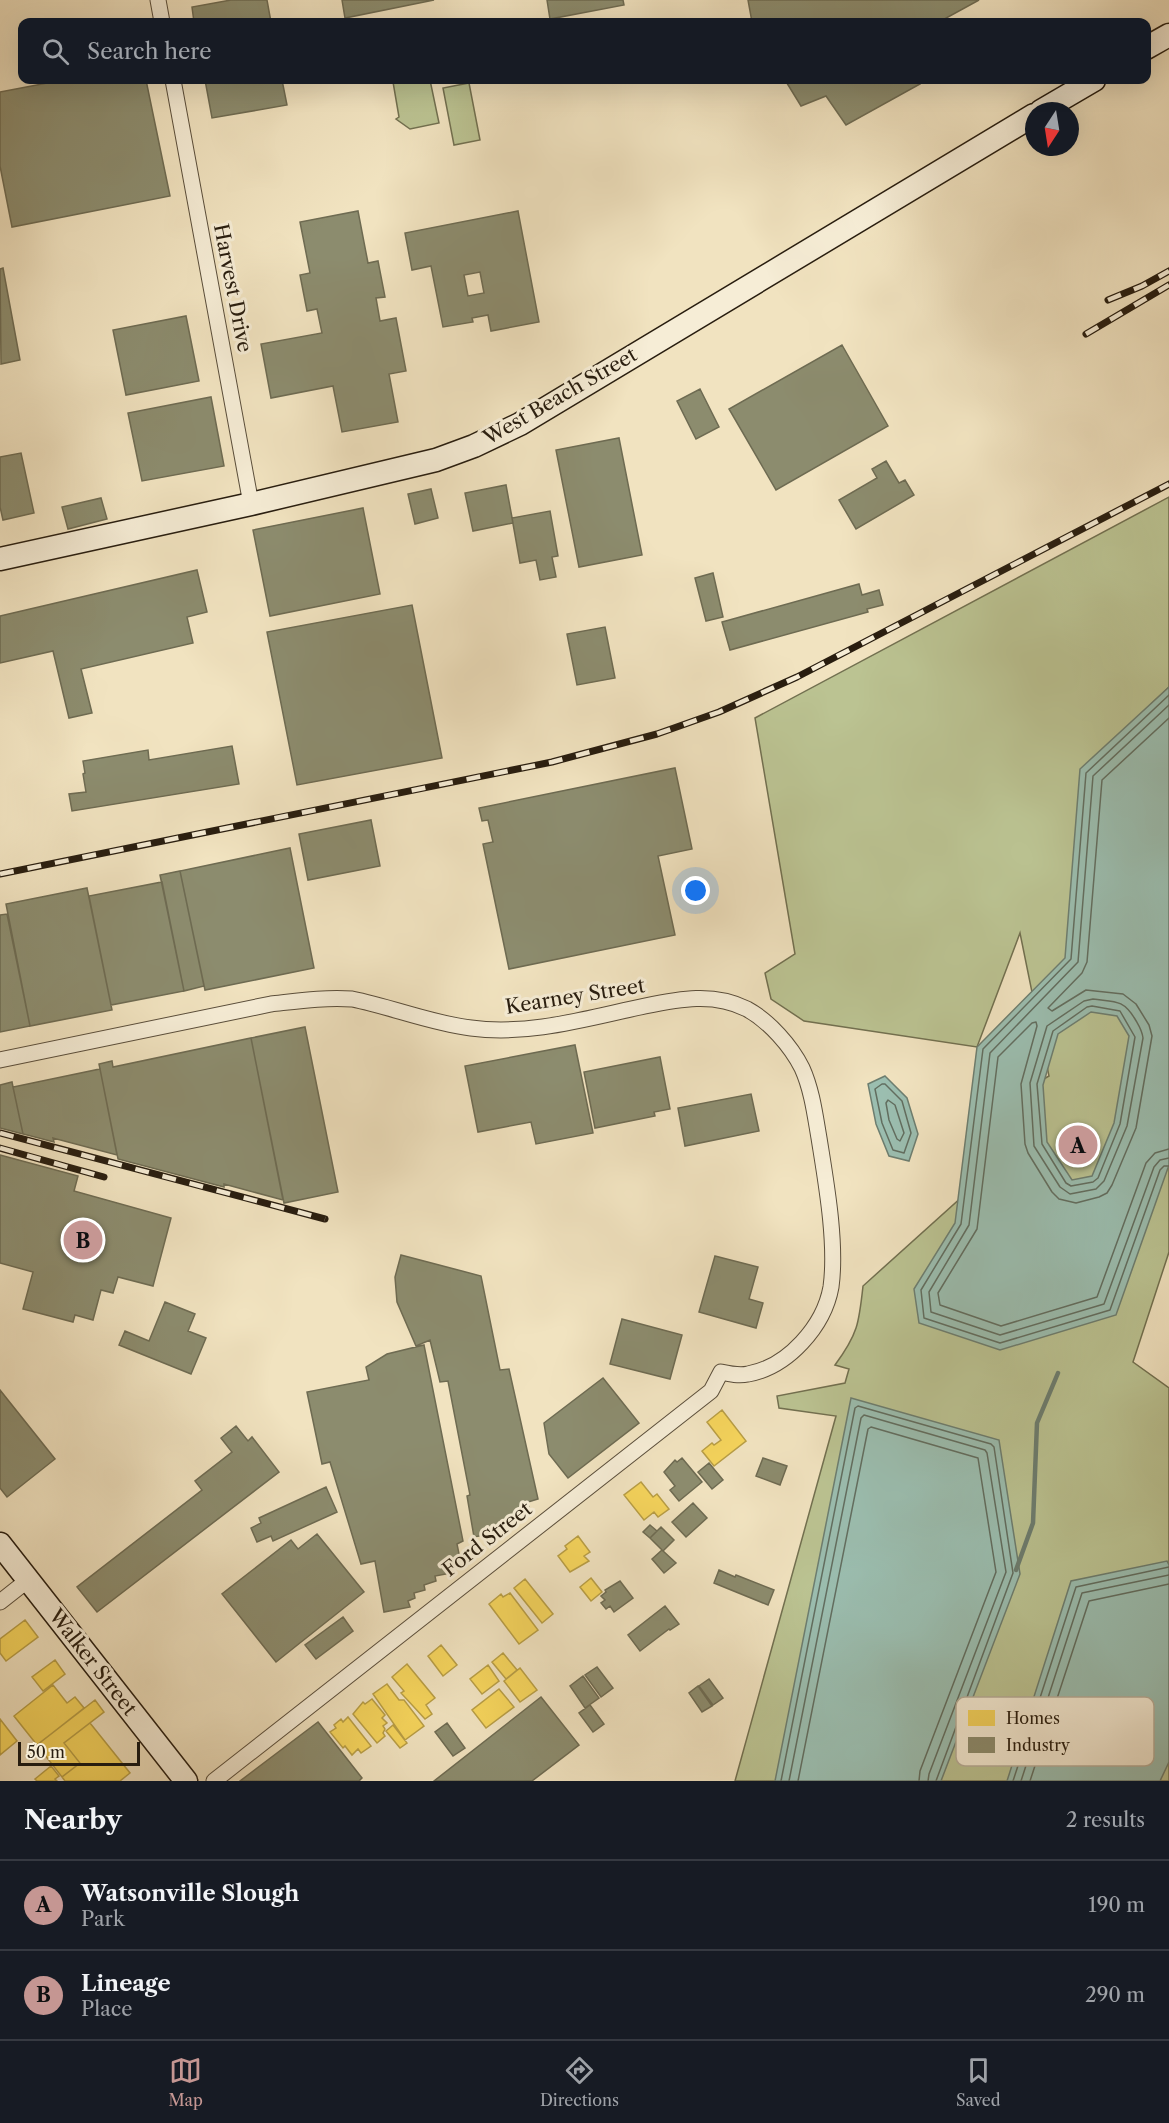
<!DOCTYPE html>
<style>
body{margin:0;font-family:"Libre Caslon Text",serif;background:#242831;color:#f1f3f6}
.compass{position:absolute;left:1025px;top:102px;width:54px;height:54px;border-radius:50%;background:#171b24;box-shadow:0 6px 24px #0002;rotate:192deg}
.scale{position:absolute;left:18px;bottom:15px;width:122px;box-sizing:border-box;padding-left:6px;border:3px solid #281d0f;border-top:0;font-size:16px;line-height:21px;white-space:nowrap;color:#281d0f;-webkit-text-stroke:4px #f6edd6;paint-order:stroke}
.you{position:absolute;left:696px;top:891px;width:21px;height:21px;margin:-15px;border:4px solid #fff;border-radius:50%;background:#1a73e8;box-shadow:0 0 0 9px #1a73e833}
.badge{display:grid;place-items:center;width:39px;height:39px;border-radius:50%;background:#c59692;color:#111;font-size:20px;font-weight:700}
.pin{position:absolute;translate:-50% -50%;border:3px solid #fff;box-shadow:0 2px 6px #0006}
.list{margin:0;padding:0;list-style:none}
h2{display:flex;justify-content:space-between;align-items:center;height:78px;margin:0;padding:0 24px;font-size:26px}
h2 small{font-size:20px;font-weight:400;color:#9ea1a6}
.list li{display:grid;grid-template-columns:39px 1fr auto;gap:18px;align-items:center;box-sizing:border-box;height:90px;padding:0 24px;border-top:2px solid #363941}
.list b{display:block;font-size:22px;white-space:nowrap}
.list p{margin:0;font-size:20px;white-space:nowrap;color:#9ea1a6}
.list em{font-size:20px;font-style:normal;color:#9ea1a6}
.icon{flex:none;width:33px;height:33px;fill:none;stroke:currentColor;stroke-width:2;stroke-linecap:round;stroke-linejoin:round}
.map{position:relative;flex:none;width:1169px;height:1781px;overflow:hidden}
.search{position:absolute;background:#171b24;box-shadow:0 6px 24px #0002;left:18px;right:18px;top:18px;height:66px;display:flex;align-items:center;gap:15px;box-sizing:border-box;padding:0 21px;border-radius:12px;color:#9ea1a6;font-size:22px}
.sheet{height:258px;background:#171b24}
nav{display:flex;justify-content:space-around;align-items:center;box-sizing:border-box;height:84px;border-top:2px solid #363941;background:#171b24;font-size:16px;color:#9ea1a6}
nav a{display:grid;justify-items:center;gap:3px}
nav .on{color:#c59692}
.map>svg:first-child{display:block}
.green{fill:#bbc392;stroke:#727050;stroke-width:1.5}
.water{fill:#9bbeb0;stroke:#6d7e70;stroke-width:1.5;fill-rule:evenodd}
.homes{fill:#f6d55c;stroke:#b89e45;stroke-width:1.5}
.industry{fill:#8c8c6e;stroke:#6e6b52;stroke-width:1.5;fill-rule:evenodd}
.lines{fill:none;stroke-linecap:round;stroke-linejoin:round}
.shore{stroke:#626e60;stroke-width:1.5}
.stream{stroke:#6d7e70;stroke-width:4.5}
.minor-casing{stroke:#5a4e3b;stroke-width:17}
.secondary-casing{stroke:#281d0f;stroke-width:25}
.minor{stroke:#f6edd6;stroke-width:15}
.secondary{stroke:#f6edd6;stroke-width:22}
.rail-casing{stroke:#281d0f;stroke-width:7}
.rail{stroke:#f6edd6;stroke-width:4.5;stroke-dasharray:14;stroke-linecap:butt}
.labels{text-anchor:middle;stroke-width:6;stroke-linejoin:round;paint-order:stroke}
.street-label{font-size:20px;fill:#281d0f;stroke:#f6edd6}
.key{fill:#f6edd6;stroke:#b8af9a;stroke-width:1.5}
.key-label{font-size:16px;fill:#281d0f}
</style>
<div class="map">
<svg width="1169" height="1781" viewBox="0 0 1169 1781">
<rect width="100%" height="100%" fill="#f1e3c0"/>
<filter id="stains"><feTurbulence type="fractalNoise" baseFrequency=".00333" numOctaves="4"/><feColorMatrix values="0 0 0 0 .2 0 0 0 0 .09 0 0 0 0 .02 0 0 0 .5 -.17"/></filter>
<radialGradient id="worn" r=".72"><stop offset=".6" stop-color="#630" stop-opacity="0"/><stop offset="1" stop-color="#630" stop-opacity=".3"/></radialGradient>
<!-- green -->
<path class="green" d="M400 80H430L439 123 410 129 396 119 399 117 393 82Z
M469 83 480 140 454 145 443 88Z
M1169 497V687L1150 705 1169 696V1252L1133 1362 1169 1388V1781H735L836 1416 779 1408 777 1396 845 1383 849 1369 835 1365C858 1334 859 1323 863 1286L974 1186 1000 1104 1049 1076 1020 933 977 1047 804 1021 771 999 765 973 795 954 755 718Z"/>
<!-- water -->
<path class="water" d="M1169 687V1165L1116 1315 1000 1350 919 1323 914 1289 955 1223 977 1047 1065 958 1080 769ZM1091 1012 1117 1016 1129 1036 1114 1123 1092 1176 1072 1180 1047 1142 1043 1085 1058 1034Z
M885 1076 907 1098 918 1134 909 1161 889 1156 876 1124 868 1084Z
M851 1398 999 1440 1020 1574 941 1781H775Z
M1167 1561 1169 1565V1762L1160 1781H1007L1071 1581Z"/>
<!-- homes -->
<path class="homes" d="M722 1410 746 1441 714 1466 702 1451 712 1443 714 1445 721 1440 707 1422Z
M641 1482 653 1497 657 1494 669 1509 658 1517 654 1512 644 1520 624 1495Z
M578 1536 590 1552 584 1556 589 1561 570 1572 558 1556 567 1549 565 1546Z
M591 1578 602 1592 591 1601 580 1587Z
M525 1579 553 1614 542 1623 514 1588Z
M510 1593 538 1630 519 1644 489 1604 501 1594 503 1597Z
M25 1620 38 1637 6 1661 0 1653V1639Z
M441 1645 457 1665 443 1676 428 1656Z
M503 1653 517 1670 506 1679 492 1662Z
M55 1660 65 1674 43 1691 32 1677Z
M407 1664 435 1698 426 1705 432 1714 425 1719 401 1693 404 1691 392 1677Z
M488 1665 499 1681 482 1694 470 1679Z
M520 1668 537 1690 520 1702 504 1681Z
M387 1684 399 1700H404L424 1726 405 1740 373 1694Z
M53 1685 67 1703 75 1697 84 1708 37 1745 14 1716Z
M499 1689 514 1707 486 1728 472 1710Z
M372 1699 385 1715 382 1718 387 1723 383 1726 385 1729 383 1733 385 1736 377 1743 353 1714 363 1702 365 1704Z
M95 1700 104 1712 64 1743 80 1763 62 1777 37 1745Z
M348 1717 371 1746 361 1753 358 1749 352 1755 345 1746 343 1748 330 1732 336 1728 334 1725 341 1719 343 1722Z
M0 1719 17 1741 0 1755Z
M90 1723 130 1773 120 1781H65L62 1777 80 1763 64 1743Z
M393 1725 407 1743 400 1748 386 1731Z
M51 1766 59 1776 55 1779 57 1781H37L35 1779Z"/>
<!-- industry -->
<path class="industry" d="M231 0H267L271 22H194L192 7Z
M342 0H434L345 18Z
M547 0H623L624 5 550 19Z
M748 0H979L939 22H752Z
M63 80H146L170 196 12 227 0 166V92Z
M205 80H282L287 105 212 118Z
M785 80H917L920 84 846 125 826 96 801 106Z
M358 211 368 263 378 261 385 297 376 298 380 321 396 318 406 371 389 374 398 422 342 432 333 386 271 398 261 344 322 333 317 309 307 311 300 275 310 273 300 222Z
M518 211 539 322 491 331 488 315 472 318 473 322 443 327 431 266 412 270 405 233ZM480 272 484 293 468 296 464 275Z
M3 268 20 360 1 364 0 269Z
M186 316 199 381 126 395 113 330Z
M842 345 888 426 776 490 729 409Z
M700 389 719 427 696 439 677 401Z
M211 397 224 466 142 481 128 413Z
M619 438 642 555 579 567 556 450Z
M21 453 34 513 3 520 0 507V457Z
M886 461 899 483 905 480 914 495 856 529 839 500 877 478 872 469Z
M506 485 513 523 473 531 465 493Z
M431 489 438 518 415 524 408 494Z
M101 498 107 519 68 529 62 507Z
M363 508 380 594 270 616 253 530Z
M550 511 558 556 552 557 556 577 540 580 536 560 520 563 512 518Z
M197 570 207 612 187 617 193 643 81 669 92 713 69 718 53 651 0 663V616Z
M713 573 723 617 706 621 695 578Z
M859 584 862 595 879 590 883 605 867 609 868 612 730 650 722 622Z
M412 605 442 758 297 785 267 632Z
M605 627 615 678 577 685 567 634Z
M232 746 239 784 72 811 69 794 86 792 83 774 85 773 83 761 148 750 149 760Z
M675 768 692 849 658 856 675 935 509 969 483 844 493 842 488 820 482 821 479 808Z
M371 820 380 866 308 880 299 834Z
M290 848 314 968 205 990 180 871Z
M180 871 204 986 184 991 160 875Z
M162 882 184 991 111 1005 89 896Z
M87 888 112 1010 30 1026 6 904Z
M7 914 30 1026 0 1032V915Z
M305 1027 338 1192 284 1203 251 1038Z
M251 1038 283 1200 224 1184V1187L118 1159 99 1064 112 1061 113 1067Z
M575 1045 593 1133 536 1144 531 1122 478 1132 465 1066Z
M660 1057 670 1109 654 1112 655 1116 595 1128 584 1072Z
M100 1069 117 1155 53 1138 54 1142 23 1134 13 1087Z
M12 1082 13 1087 23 1134 0 1128V1085Z
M751 1094 759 1131 685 1146 678 1108Z
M0 1155 78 1176 74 1191 171 1218 153 1286 118 1277 113 1293 101 1290 93 1320 75 1315 73 1322 23 1309 33 1272 0 1263Z
M401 1255 481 1276 500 1370 509 1369 538 1499 528 1502 529 1509 521 1510 523 1515 502 1532 474 1537 467 1496 470 1495 448 1381 440 1382 430 1340 416 1346 397 1302 395 1277Z
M715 1256 758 1267 749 1299 763 1303 756 1328 699 1312Z
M165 1302 195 1314 188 1331 206 1338 191 1374 119 1345 125 1331 149 1341Z
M622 1319 682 1335 670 1379 610 1364Z
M424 1345 463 1541 457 1544 460 1559 455 1560 456 1565 444 1568 446 1574 435 1576 436 1581 424 1585 425 1590 414 1593 415 1598 408 1601 410 1607 384 1612 375 1561 361 1564 330 1462 322 1464 307 1392 369 1380 366 1367 387 1354Z
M603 1378 639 1423 568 1478 549 1454 544 1423Z
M0 1390 55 1459 7 1497 0 1488Z
M236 1426 248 1441 252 1437 279 1472 97 1612 77 1587 202 1490 195 1481 232 1452 221 1438Z
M682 1458 702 1482 679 1501 670 1490 675 1486 664 1472 675 1460 677 1462Z
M763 1458 787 1466 780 1485 756 1476Z
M709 1463 723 1480 712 1489 698 1472Z
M326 1487 337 1512 273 1541 271 1536 257 1542 251 1528 261 1523 259 1518Z
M693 1503 707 1518 686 1537 672 1522Z
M650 1525 657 1531 650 1538 643 1532Z
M661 1527 674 1540 663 1551 650 1538Z
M317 1534 364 1592 276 1662 222 1594 291 1540 298 1549Z
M662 1550 676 1563 664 1573 652 1559Z
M719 1570 735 1577 736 1575 774 1590 768 1605 714 1583Z
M620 1581 633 1598 614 1612 610 1606 606 1609 601 1603 605 1600 601 1596 606 1592 605 1590Z
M665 1606 679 1624 670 1630 669 1629 640 1651 628 1635Z
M343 1617 353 1631 316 1659 305 1645Z
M597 1667 613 1688 601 1697 585 1675Z
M583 1676 599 1698 585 1708 570 1686Z
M709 1679 723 1698 713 1705 699 1686Z
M698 1686 712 1706 702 1712 689 1693Z
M541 1697 579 1745 532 1781H434Z
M590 1705 604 1724 593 1732 579 1713Z
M318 1722 362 1778 359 1781H240Z
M447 1723 465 1748 453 1756 435 1732Z"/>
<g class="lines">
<!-- shore -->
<path class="shore" d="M1169 695 1086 773 1071 959 983 1049 961 1224 921 1290 924 1318 1000 1343 1110 1310 1160 1170 1164 1166H1169
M1169 705 1093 776 1078 962 990 1053 969 1225 929 1292 931 1312 1000 1335 1104 1304 1154 1167 1160 1160 1169 1158
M1169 718 1102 780 1087 962 1082 973 1048 1008 1052 1011 1086 990 1123 994 1136 1004 1149 1025 1152 1036 1136 1128 1112 1185 1107 1193 1099 1197 1076 1203 1059 1199 1052 1192 1028 1153 1025 1144 1021 1084 1037 1026 1036 1022 1032 1023 998 1057 977 1229 938 1293 940 1305 1001 1326 1097 1297 1146 1163 1155 1153 1169 1149
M1093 999C1115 1002 1123 999 1135 1019 1139 1026 1142 1030 1143 1038L1127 1126 1104 1181 1096 1189 1070 1194 1060 1187 1034 1146 1030 1083 1047 1026 1084 1001Z
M1092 1006 1120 1011 1135 1037 1120 1124 1098 1178 1093 1182 1071 1186 1066 1183 1042 1144 1037 1084 1053 1031 1087 1007Z
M882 1084H885L902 1101 911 1133 904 1153 893 1150 882 1123 875 1089Z
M888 1100 895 1105 904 1133 900 1141 897 1139 889 1120 886 1103Z
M781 1781 855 1408 858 1406 991 1444 994 1447 1013 1573 936 1781
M789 1781 861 1418 864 1415 985 1450 987 1453 1006 1572 929 1774 928 1781
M798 1781 868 1429 871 1427 978 1458 996 1572 920 1771 919 1781
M1013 1781 1076 1587 1169 1567
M1021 1781 1082 1593 1169 1575
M1030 1781 1089 1601 1169 1584"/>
<!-- stream -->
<path class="stream" d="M1016 1570 1033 1523 1037 1423 1058 1373"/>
<!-- minor casing -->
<g class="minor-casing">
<path id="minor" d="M158 0 162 22
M173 80 251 504
M0 1060 271 1004C298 1001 325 997 352 999 392 1007 430 1023 471 1028 529 1036 588 1018 645 1006 679 999 714 992 747 1009 769 1021 791 1046 802 1068 812 1090 815 1115 819 1138 826 1182 837 1243 831 1287 824 1326 788 1367 748 1374 739 1376 730 1374 721 1372L711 1391 214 1781
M0 1602 28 1580"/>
</g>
<!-- secondary casing -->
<g class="secondary-casing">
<path id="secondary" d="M1146 48 1169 35
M1041 111 1094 80
M0 559 251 504 436 460 474 446 520 424 1034 115
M0 1544 186 1781"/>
</g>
<!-- minor -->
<use href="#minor" class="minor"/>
<!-- secondary -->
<use href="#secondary" class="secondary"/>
<!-- rail casing -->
<g class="rail-casing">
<path id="rail" d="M1108 300 1142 286 1169 271
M1086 334 1169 285
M0 874 552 762 657 734 719 712 797 677 1169 484
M0 1133 325 1219
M0 1148 104 1177"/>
</g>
<!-- rail -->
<use href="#rail" class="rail"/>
</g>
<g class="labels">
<!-- street labels -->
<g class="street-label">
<text transform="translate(233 288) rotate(79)" y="7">Harvest Drive</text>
<text transform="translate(560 396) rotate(-30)" y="7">West Beach Street</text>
<text transform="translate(575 996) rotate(-9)" y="7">Kearney Street</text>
<text transform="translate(487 1539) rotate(-38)" y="7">Ford Street</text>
<text transform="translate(93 1662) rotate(52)" y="7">Walker Street</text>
</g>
</g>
<!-- legend -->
<rect x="956" y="1697" width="198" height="69" rx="9" class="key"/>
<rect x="968" y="1710" width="27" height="16" fill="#f6d55c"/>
<rect x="968" y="1737" width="27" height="16" fill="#8c8c6e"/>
<g class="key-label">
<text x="1006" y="1724">Homes</text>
<text x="1006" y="1751">Industry</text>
</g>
<rect width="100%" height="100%" filter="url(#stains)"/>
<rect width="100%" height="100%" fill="url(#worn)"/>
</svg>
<svg class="compass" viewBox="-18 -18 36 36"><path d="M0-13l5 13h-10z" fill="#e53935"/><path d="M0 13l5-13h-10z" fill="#9ea1a6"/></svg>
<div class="scale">50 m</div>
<div class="you"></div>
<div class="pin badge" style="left:1078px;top:1145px">A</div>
<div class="pin badge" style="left:83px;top:1240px">B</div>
<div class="search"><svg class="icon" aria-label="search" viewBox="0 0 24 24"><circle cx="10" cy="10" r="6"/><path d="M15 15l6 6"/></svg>Search here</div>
</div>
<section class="sheet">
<h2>Nearby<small>2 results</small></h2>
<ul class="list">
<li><span class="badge">A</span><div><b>Watsonville Slough</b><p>Park</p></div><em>190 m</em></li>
<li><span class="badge">B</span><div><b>Lineage</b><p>Place</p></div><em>290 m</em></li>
</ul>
</section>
<nav>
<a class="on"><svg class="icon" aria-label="map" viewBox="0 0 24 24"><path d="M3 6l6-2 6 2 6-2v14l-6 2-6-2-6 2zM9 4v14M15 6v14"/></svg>Map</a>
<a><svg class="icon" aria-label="directions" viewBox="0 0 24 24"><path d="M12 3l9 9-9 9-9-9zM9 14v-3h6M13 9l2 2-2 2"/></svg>Directions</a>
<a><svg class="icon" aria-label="saved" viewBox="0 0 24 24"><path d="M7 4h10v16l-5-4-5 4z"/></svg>Saved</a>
</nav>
